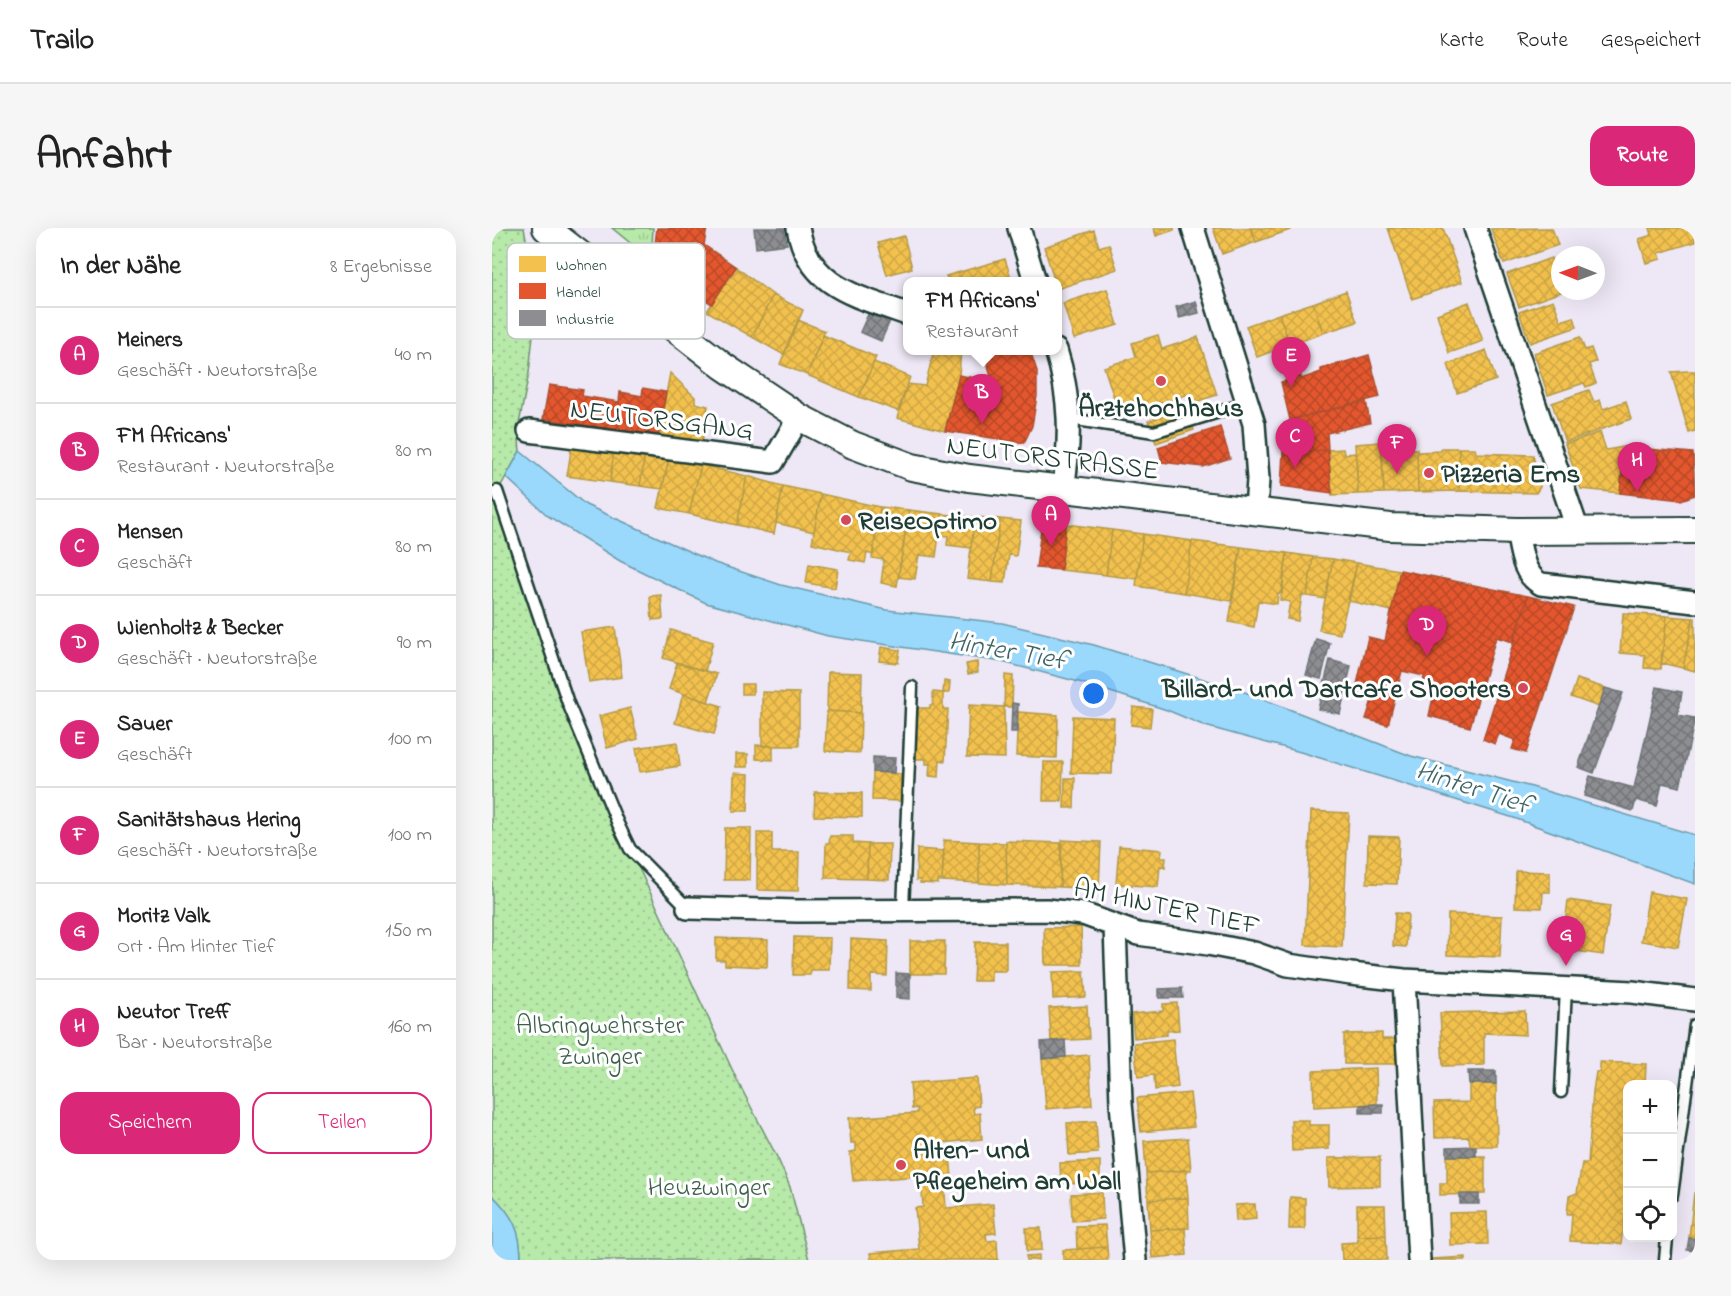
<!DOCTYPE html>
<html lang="de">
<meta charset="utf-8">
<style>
body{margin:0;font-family:"Indie Flower",sans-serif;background:#f6f6f6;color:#222}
.controls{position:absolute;right:18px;bottom:18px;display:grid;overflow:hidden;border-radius:12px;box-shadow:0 6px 24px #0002}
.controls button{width:54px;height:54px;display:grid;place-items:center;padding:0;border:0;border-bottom:2px solid #e0e0e0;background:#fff;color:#222;font:30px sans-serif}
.compass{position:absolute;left:1059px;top:18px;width:54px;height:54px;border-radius:50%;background:#fff;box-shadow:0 6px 24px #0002;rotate:271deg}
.you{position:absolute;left:602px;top:466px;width:21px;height:21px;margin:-15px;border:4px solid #fff;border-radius:50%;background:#1a73e8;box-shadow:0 0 0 9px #1a73e833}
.badge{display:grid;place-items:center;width:39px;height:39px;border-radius:50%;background:#db2777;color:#fff;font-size:20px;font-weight:700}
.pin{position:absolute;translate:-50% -50px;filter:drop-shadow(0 2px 3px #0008)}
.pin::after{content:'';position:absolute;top:32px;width:21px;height:18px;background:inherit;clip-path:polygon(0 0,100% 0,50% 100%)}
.popup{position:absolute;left:411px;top:49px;width:159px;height:78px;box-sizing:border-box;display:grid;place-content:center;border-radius:12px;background:#fff;filter:drop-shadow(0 2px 4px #0005);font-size:20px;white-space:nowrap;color:#767676}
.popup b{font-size:22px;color:#222}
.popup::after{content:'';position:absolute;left:50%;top:100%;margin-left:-12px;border:12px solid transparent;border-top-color:#fff}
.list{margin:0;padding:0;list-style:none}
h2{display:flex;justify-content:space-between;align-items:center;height:78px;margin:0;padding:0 24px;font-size:26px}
h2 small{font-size:20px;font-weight:400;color:#767676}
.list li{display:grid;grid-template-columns:39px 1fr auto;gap:18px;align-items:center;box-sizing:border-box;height:96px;padding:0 24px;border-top:2px solid #e0e0e0}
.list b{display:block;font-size:22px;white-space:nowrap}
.list p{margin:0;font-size:20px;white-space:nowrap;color:#767676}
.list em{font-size:20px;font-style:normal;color:#767676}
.actions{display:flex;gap:12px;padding:18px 24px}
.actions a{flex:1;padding:14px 0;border:2px solid #db2777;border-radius:18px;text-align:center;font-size:21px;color:#db2777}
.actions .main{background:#db2777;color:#fff}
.icon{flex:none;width:33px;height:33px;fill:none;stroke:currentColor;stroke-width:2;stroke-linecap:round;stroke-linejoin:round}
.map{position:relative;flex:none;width:1203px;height:1032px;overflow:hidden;border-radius:18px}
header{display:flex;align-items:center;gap:36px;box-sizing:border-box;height:84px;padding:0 30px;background:#fff;border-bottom:2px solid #e0e0e0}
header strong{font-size:28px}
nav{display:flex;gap:33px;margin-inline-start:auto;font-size:21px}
.intro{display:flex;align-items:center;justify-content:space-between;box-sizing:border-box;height:144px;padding:0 36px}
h1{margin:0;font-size:42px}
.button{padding:15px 27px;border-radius:18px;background:#db2777;color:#fff;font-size:21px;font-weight:700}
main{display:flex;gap:36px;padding:0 36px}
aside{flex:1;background:#fff;border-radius:18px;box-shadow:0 6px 24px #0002}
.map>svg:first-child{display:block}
.grass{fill:url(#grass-tufts);stroke:#6b936e;stroke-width:1.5}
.park{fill:url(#park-dots);stroke:#6b936e;stroke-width:1.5}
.water{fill:#9ad9fc;stroke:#699bac;stroke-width:1.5}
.homes{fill:url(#homes-cross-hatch);stroke:#b39946;stroke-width:1.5}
.shops{fill:url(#shops-cross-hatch);stroke:#a94f30;stroke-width:1.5}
.industry{fill:url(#industry-cross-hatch);stroke:#6c7576;stroke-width:1.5}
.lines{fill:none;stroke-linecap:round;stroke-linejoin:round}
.service-casing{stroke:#1f3d34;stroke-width:15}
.minor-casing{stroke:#1f3d34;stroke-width:26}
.tertiary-casing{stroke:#1f3d34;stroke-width:30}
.service{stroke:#fff;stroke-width:10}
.minor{stroke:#fff;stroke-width:21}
.tertiary{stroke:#fff;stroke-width:26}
.poi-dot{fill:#d1495b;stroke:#fff;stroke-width:2}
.labels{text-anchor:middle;stroke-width:6;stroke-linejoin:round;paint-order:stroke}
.poi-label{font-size:27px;font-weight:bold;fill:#1f3d34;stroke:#fff;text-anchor:start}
.street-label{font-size:27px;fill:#1f3d34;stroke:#fff}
.park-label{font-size:27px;fill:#3d5f4b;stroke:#fff}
.water-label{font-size:28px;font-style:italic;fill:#3e6466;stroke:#fff}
.key{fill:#fff;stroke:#bcc5c2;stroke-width:1.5}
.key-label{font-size:16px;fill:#1f3d34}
</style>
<header>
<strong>Trailo</strong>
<nav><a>Karte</a><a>Route</a><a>Gespeichert</a></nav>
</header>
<div class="intro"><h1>Anfahrt</h1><a class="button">Route</a></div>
<main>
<aside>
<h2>In der Nähe<small>8 Ergebnisse</small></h2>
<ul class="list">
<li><span class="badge">A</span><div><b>Meiners</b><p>Geschäft · Neutorstraße</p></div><em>40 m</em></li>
<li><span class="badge">B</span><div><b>FM Africans'</b><p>Restaurant · Neutorstraße</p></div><em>80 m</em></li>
<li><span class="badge">C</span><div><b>Mensen</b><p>Geschäft</p></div><em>80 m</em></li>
<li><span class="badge">D</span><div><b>Wienholtz &amp; Becker</b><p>Geschäft · Neutorstraße</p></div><em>90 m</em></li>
<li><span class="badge">E</span><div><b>Sauer</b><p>Geschäft</p></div><em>100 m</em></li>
<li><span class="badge">F</span><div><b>Sanitätshaus Hering</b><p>Geschäft · Neutorstraße</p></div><em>100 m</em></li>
<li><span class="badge">G</span><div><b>Moritz Valk</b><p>Ort · Am Hinter Tief</p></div><em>150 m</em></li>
<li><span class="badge">H</span><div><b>Neutor Treff</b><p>Bar · Neutorstraße</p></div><em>160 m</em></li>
</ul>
<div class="actions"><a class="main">Speichern</a><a>Teilen</a></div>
</aside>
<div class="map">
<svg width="1203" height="1032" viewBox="0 0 1203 1032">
<defs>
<pattern id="grass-tufts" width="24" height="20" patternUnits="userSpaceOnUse" patternTransform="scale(1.5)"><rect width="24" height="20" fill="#b7e9a9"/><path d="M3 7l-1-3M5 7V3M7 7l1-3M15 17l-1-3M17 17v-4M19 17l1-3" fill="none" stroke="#9dc992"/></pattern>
<pattern id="park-dots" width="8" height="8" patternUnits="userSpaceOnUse" patternTransform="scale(1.5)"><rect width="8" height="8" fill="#b7e9a9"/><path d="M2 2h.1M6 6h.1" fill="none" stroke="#9dc992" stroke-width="1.8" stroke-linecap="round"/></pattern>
<pattern id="homes-cross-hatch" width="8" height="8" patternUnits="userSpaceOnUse" patternTransform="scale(1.5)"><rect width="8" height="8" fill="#f2c14e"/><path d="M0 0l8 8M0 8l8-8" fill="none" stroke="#cfa745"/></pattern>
<pattern id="shops-cross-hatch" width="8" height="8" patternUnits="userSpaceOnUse" patternTransform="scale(1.5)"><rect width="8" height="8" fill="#e4572e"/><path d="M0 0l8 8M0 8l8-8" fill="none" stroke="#b84928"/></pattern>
<pattern id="industry-cross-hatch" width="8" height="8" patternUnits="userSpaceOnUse" patternTransform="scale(1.5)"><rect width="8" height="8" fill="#8d8d92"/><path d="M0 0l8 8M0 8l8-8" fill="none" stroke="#737478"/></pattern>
</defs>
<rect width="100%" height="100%" fill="#eee7f5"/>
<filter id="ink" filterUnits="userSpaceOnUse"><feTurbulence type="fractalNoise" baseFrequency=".0167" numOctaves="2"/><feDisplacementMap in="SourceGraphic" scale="12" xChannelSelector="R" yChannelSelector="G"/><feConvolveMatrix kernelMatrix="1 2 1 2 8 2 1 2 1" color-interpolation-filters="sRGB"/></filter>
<g filter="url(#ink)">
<!-- grass -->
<path class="grass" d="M120 0H161L159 32Z"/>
<!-- park -->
<path class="park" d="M0 0H32L45 69 37 145 26 201 28 223 6 263 32 348 138 621 245 852 286 931 298 959 317 1032H29C29 1005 20 986 0 967Z"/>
<!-- water -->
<path class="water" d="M28 223 94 277 223 335 289 357 395 382 510 395 602 417 750 463 919 528 1040 559 1203 607V656L1022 590 812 525 713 498 675 482 587 454 510 434 336 408 214 375 128 333 56 288 14 249Z
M0 967C21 987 29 1003 29 1032H0Z"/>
<!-- homes -->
<path class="homes" d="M662 0H682V2L664 8Z
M721 0H759L764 14 730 26Z
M759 0H797L798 2 764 14Z
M896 0H951L970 54 920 71Z
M1060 0 1066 17 1012 36 999 1Z
M1158 0H1203V14L1167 25 1169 31 1154 35 1147 11 1160 7Z
M602 2 607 19 617 16 625 41 565 61 552 19Z
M412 8 420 40 395 47 386 15Z
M1059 30 1065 47 1068 46V63H1072L1027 79 1015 46Z
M513 31 520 53H456L454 48Z
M244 39 281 67 260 109 215 83Z
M615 61 626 97 582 111 571 75Z
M854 63 865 94 831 105 821 75Z
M281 67 311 82 292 127 260 109Z
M1061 72 1069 93 1082 89 1085 99 1038 115 1027 84Z
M977 74 991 113 957 125 945 86Z
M821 75 831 105 798 117 787 86Z
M787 86 798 117 765 129 754 98Z
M306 92 333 103 315 147 288 136Z
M331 107 384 129 367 169 315 147Z
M666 107 670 121 706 109 725 167 700 175 697 166 650 181 648 172 625 179 612 139 644 129 640 115Z
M1088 109 1093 122 1099 120 1104 134 1097 136 1104 155 1094 159 1092 155 1056 167 1042 125Z
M442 122H469L467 147 453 203 405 190 416 156 433 158Z
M994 122 1004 152 965 165 956 136Z
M382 134 418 149 406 183 367 169Z
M1197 143H1203V203L1197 205 1179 144Z
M178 145 203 169V175L216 178 210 215 166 209Z
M1097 162 1102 174 1108 172 1111 181 1134 173 1139 191 1073 214 1060 175Z
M695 180 702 202 664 215 656 193Z
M918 197 919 221H925L926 264 892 265 890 221H900L899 198Z
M1108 204 1114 222 1132 219 1128 265 1089 261 1073 216Z
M889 214 892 265 866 266 863 216Z
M80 216 122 222 118 254 75 248Z
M949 220H967V263L926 264 925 224 949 223Z
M967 220H983L984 225 1041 227 1048 259 1044 265 967 263Z
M851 221 852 226 864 225 866 266 840 267 836 222Z
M122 222 153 226 148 258 118 254Z
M153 226 177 231 170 261 148 258Z
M177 231 209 237 197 286 166 280Z
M209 237 255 248 245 297 197 286Z
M255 248 291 258 282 306 245 297Z
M291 258 329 266 322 304 284 295Z
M329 266 388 279 381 327 375 325 373 335 357 332 359 324 320 315Z
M388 279 417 282 405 358 389 355 392 332 380 330Z
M417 282 450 286 444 329 427 327 423 351 406 349Z
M450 286 483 289 479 320 455 317 456 308 447 307Z
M483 289 508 291 500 354 475 351Z
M508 291 529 293 524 328 517 327 513 355 500 354Z
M574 296 620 302 614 347 569 342Z
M620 302 651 306 645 351 614 347Z
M651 306 700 313 692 365 644 358Z
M700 313 749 319 739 373 692 365Z
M749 319 795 325 790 366 786 365 785 376 766 373 762 399 737 394Z
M795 325 821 329 815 368 810 367 806 393 795 391 798 374 788 372Z
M821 329 841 331 833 371 815 368Z
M841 331 865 335 848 406 827 402Z
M865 335 908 342 900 383 857 373Z
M317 336 346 341 343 360 314 355Z
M169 367 171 391 160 392 158 368Z
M1131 385 1175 388 1169 441 1152 440 1153 427 1128 425Z
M1175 388 1201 390 1191 440 1169 435Z
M1201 390H1203V443L1191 440Z
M123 399 130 449 97 454 89 404Z
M179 402 221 414 213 443 171 430Z
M389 419 408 422 406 435 387 433Z
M485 434 486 444 476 446 474 436Z
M185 435 225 446 216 474 177 461Z
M336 444 370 445 369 485 335 483Z
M513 447 521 448 520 479H512Z
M1085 451 1113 460 1107 479 1079 469Z
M452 453 458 454 457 465H451Z
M250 456H261V466H250Z
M270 464 307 465V518H270Z
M441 464 451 465V481H456L453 533 448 532 447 549 437 548 438 536H434V531H424L426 480H438V477H441Z
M191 466 230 478 222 506 183 495Z
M477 477 512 479 513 530 475 529Z
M641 479 660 481 658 499 639 497Z
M138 480 146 511 115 520 107 488Z
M335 483 369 485 368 525 333 523Z
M526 484 566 487 565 530 524 528Z
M581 488 622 490 620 546 579 545Z
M185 514 188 538 148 544 144 520Z
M264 517 281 518V532L264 531Z
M244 526H256V539H244Z
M552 534H571L570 573H551Z
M381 544 409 546 408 573 380 572Z
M242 545 257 546 256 583H241Z
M573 550H583L582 580H572Z
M323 564 370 565V589L322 588Z
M819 583 857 585 850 719 813 717Z
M233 600H259L258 652H232Z
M265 605H280V624H307L306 663 265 662Z
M338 608H361V615L376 616 375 651 333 650 334 615H337Z
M876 608 907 609 905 656 875 655Z
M452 612 487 614V655L450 653Z
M570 612 609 614 607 661 568 659Z
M514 613 569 615 568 659 515 657Z
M487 614 514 615 515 657 487 655Z
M376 616H398L397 652 375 651Z
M627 618 670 622 669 630H674L673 639 668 638 666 659 624 656Z
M425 621 452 623 450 653H446V656L428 655V652H424Z
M1024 643 1058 644V664H1051L1050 680 1023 679Z
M1157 664 1195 671 1186 719 1149 713Z
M1076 672 1118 678 1111 727 1070 721Z
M903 685 916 686 914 719 901 718Z
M956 686 1010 688 1008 729 955 727Z
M589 699 590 737H553L552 700Z
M302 709 338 710 337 742H319L318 747H301Z
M224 710 276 712 275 739 233 737V732H224Z
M359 711 396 713 395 748 379 747V763L358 762Z
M418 713H453L452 746H418Z
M483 714H514V743H499V753H481Z
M592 743 594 769 561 771 560 744Z
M685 775 687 802 675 803V807L642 810 640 786 671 783V776Z
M595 778 597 811 559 813 557 780Z
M1033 783 1034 807 992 805V837L951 838 948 785Z
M890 805V811H909V836H852V806Z
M681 811 686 859 663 862 662 847 646 849 642 815Z
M597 827 600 877 554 881 550 831Z
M1108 834 1154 836 1153 856H1136V965L1129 1016 1078 1013 1080 986H1075L1077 968 1085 965 1090 935H1096L1101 863 1104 844H1108Z
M884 840 885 876 822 879 821 843Z
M485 850 487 878 481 879 482 886 488 885 490 911 449 915 450 926H458L460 950 452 951 454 980 501 976 504 1005 494 1006 495 1013 505 1012 506 1032H379L378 1025 427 1021 423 980 431 979 429 948 361 953 358 924 364 923V915H359L357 890 425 885V880L420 881 418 855Z
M977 856H1004L1005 918H978L977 909 943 910 942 875 977 874Z
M698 865 702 899 649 904 645 870Z
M799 892H817V897H837V921L800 923Z
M604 893 606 925 577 927 575 895Z
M696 910 699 942 654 945 652 913Z
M955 928H993V966L948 967V955H955Z
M888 929V958L837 959 836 930Z
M608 933V955L569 956 568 935Z
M694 942 696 970 656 972 654 945Z
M610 964 611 991 580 993 579 966Z
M1202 965H1203V1011L1197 1010Z
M798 969 813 970V1001H797Z
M696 970 697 1000 658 1002 656 972Z
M763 976 764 991 744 993 743 977Z
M865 977H893L894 1007 865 1008Z
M995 984 996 1016 958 1017 957 985Z
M613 997 615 1019 585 1021 584 998Z
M534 1000H549L550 1022 535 1023Z
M693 1000 695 1027 660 1030 658 1002Z
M894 1007 895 1032H850L849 1015 866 1014 865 1008Z
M615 1019 616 1032H571V1022Z
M547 1027V1032H535L534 1028Z
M974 1029V1032H940V1031Z"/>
<!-- shops -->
<path class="shops" d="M165 0H215L212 17 244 39 220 76 160 40Z
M492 122H538L545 143V168L540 198 532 215 453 203 467 147 500 153Z
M877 127 888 169 798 192 789 154 809 148V151L829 144V141Z
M57 157 91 162 90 168 127 174 128 164 150 168 151 160 174 164 166 209 51 191Z
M874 173 878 195 835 205 836 222 791 224V212L802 208 798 192Z
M728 199 738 230 711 239 670 234 666 219Z
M1132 219 1201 225 1203 267 1189 272 1128 265Z
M836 222 840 265 789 258 791 224Z
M550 293 574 296 569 342 544 340Z
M908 342 1036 368 1021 414 1004 409 978 499 937 488 943 460 931 458 932 448 910 443 896 497 874 491 881 469 863 465 876 409 893 413Z
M1036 368 1082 379 1034 525 1020 521 1023 512 1007 506 1003 516 991 511Z"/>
<!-- industry -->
<path class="industry" d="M262 0H292L295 16 264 20Z
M704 73 707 85 687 90 684 79Z
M377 84 398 93 389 113 368 104Z
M824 411 838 415 829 451 814 447Z
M838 432 859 438 848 486 826 481Z
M1165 459 1190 464 1186 487 1203 490 1188 559 1170 555 1165 578 1144 572 1141 583 1092 568 1098 548 1142 560Z
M1113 460 1131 465 1102 545 1086 539Z
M520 475 526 476 525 504H519Z
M381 529 403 530 402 545 381 544Z
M404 745 418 746V771L404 770Z
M690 760 691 770H667V761Z
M573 812 574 829 550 831 549 814Z
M976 843H1004V856H977Z
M885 876H891V885H868V877Z
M984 918V928H955V919Z
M968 966H987V976H968Z
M1197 1010 1203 1011V1023L1195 1022Z"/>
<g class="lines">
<!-- service casing -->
<g class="service-casing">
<path id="service" d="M578 191 662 204 756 175
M5 263 76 475 126 596 138 621 196 680
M411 682 420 459
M1069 864 1074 760
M1180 967 1203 797
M1173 1032 1175 1010"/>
</g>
<!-- minor casing -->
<g class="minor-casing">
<path id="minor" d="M306 0C317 60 365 68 415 86
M527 0 543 53
M701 0 762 196 766 251 764 284
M983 0 1086 303
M564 122C579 170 579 212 571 261
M37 203 281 234 307 189
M1025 303C1029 322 1030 346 1049 356L1203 374
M196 680 305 683 555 682 591 686 646 706 716 716 762 725 796 737 859 746 912 752 1140 764 1203 772
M623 698 629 875 643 1032
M912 752 927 1032"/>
</g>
<!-- tertiary casing -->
<g class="tertiary-casing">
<path id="tertiary" d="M54 0 231 138 307 189 361 217 420 239 477 250 898 299 1025 303 1203 302"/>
</g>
<!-- service -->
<use href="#service" class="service"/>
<!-- minor -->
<use href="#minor" class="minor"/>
<!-- tertiary -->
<use href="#tertiary" class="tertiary"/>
</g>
</g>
<!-- markers -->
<g class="poi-dot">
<circle cx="669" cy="153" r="6"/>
<circle cx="937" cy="245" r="6"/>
<circle cx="354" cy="292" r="6"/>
<circle cx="1031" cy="460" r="6"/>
<circle cx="409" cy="937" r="6"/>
</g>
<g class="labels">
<!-- poi labels -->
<g class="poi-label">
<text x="669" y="188" text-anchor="middle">Ärztehochhaus</text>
<text x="949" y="254">Pizzeria Ems</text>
<text x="366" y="301">ReiseOptimo</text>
<text x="1019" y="469" text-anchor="end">Billard- und Dartcafe Shooters</text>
<text x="421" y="930">Alten- und<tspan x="421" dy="31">Pflegeheim am Wall</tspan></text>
</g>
<!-- street labels -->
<g class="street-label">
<text transform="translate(170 191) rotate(7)" y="9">NEUTORSGANG</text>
<text transform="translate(561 229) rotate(7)" y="9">NEUTORSTRASSE</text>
<text transform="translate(675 678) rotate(12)" y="9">AM HINTER TIEF</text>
</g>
<!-- park labels -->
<g class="park-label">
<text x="108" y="805">Albringwehrster<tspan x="108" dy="31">Zwinger</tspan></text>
<text x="217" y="967">Heuzwinger</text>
</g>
<!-- water labels -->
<g class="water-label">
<text transform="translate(516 421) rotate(10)" y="10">Hinter Tief</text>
<text transform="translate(982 558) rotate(18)" y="10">Hinter Tief</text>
</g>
</g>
<!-- legend -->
<rect x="15" y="15" width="198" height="96" rx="9" class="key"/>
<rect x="27" y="28" width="27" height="16" fill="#f2c14e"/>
<rect x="27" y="55" width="27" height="16" fill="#e4572e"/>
<rect x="27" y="82" width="27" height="16" fill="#8d8d92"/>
<g class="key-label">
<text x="64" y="42">Wohnen</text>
<text x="64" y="69">Handel</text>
<text x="64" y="96">Industrie</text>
</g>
</svg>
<div class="controls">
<button>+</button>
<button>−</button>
<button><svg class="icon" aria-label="locate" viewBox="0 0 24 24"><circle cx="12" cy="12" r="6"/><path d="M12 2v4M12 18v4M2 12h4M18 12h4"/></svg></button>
</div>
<svg class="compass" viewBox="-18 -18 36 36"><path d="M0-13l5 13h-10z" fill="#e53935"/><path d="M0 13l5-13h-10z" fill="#767676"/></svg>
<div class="you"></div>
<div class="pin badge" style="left:559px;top:318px">A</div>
<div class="pin badge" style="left:490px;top:196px">B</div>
<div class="popup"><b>FM Africans'</b>Restaurant</div>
<div class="pin badge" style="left:803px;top:240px">C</div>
<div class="pin badge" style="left:935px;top:428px">D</div>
<div class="pin badge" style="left:799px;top:159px">E</div>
<div class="pin badge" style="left:905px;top:246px">F</div>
<div class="pin badge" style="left:1074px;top:738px">G</div>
<div class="pin badge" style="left:1145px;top:264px">H</div>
</div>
</main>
